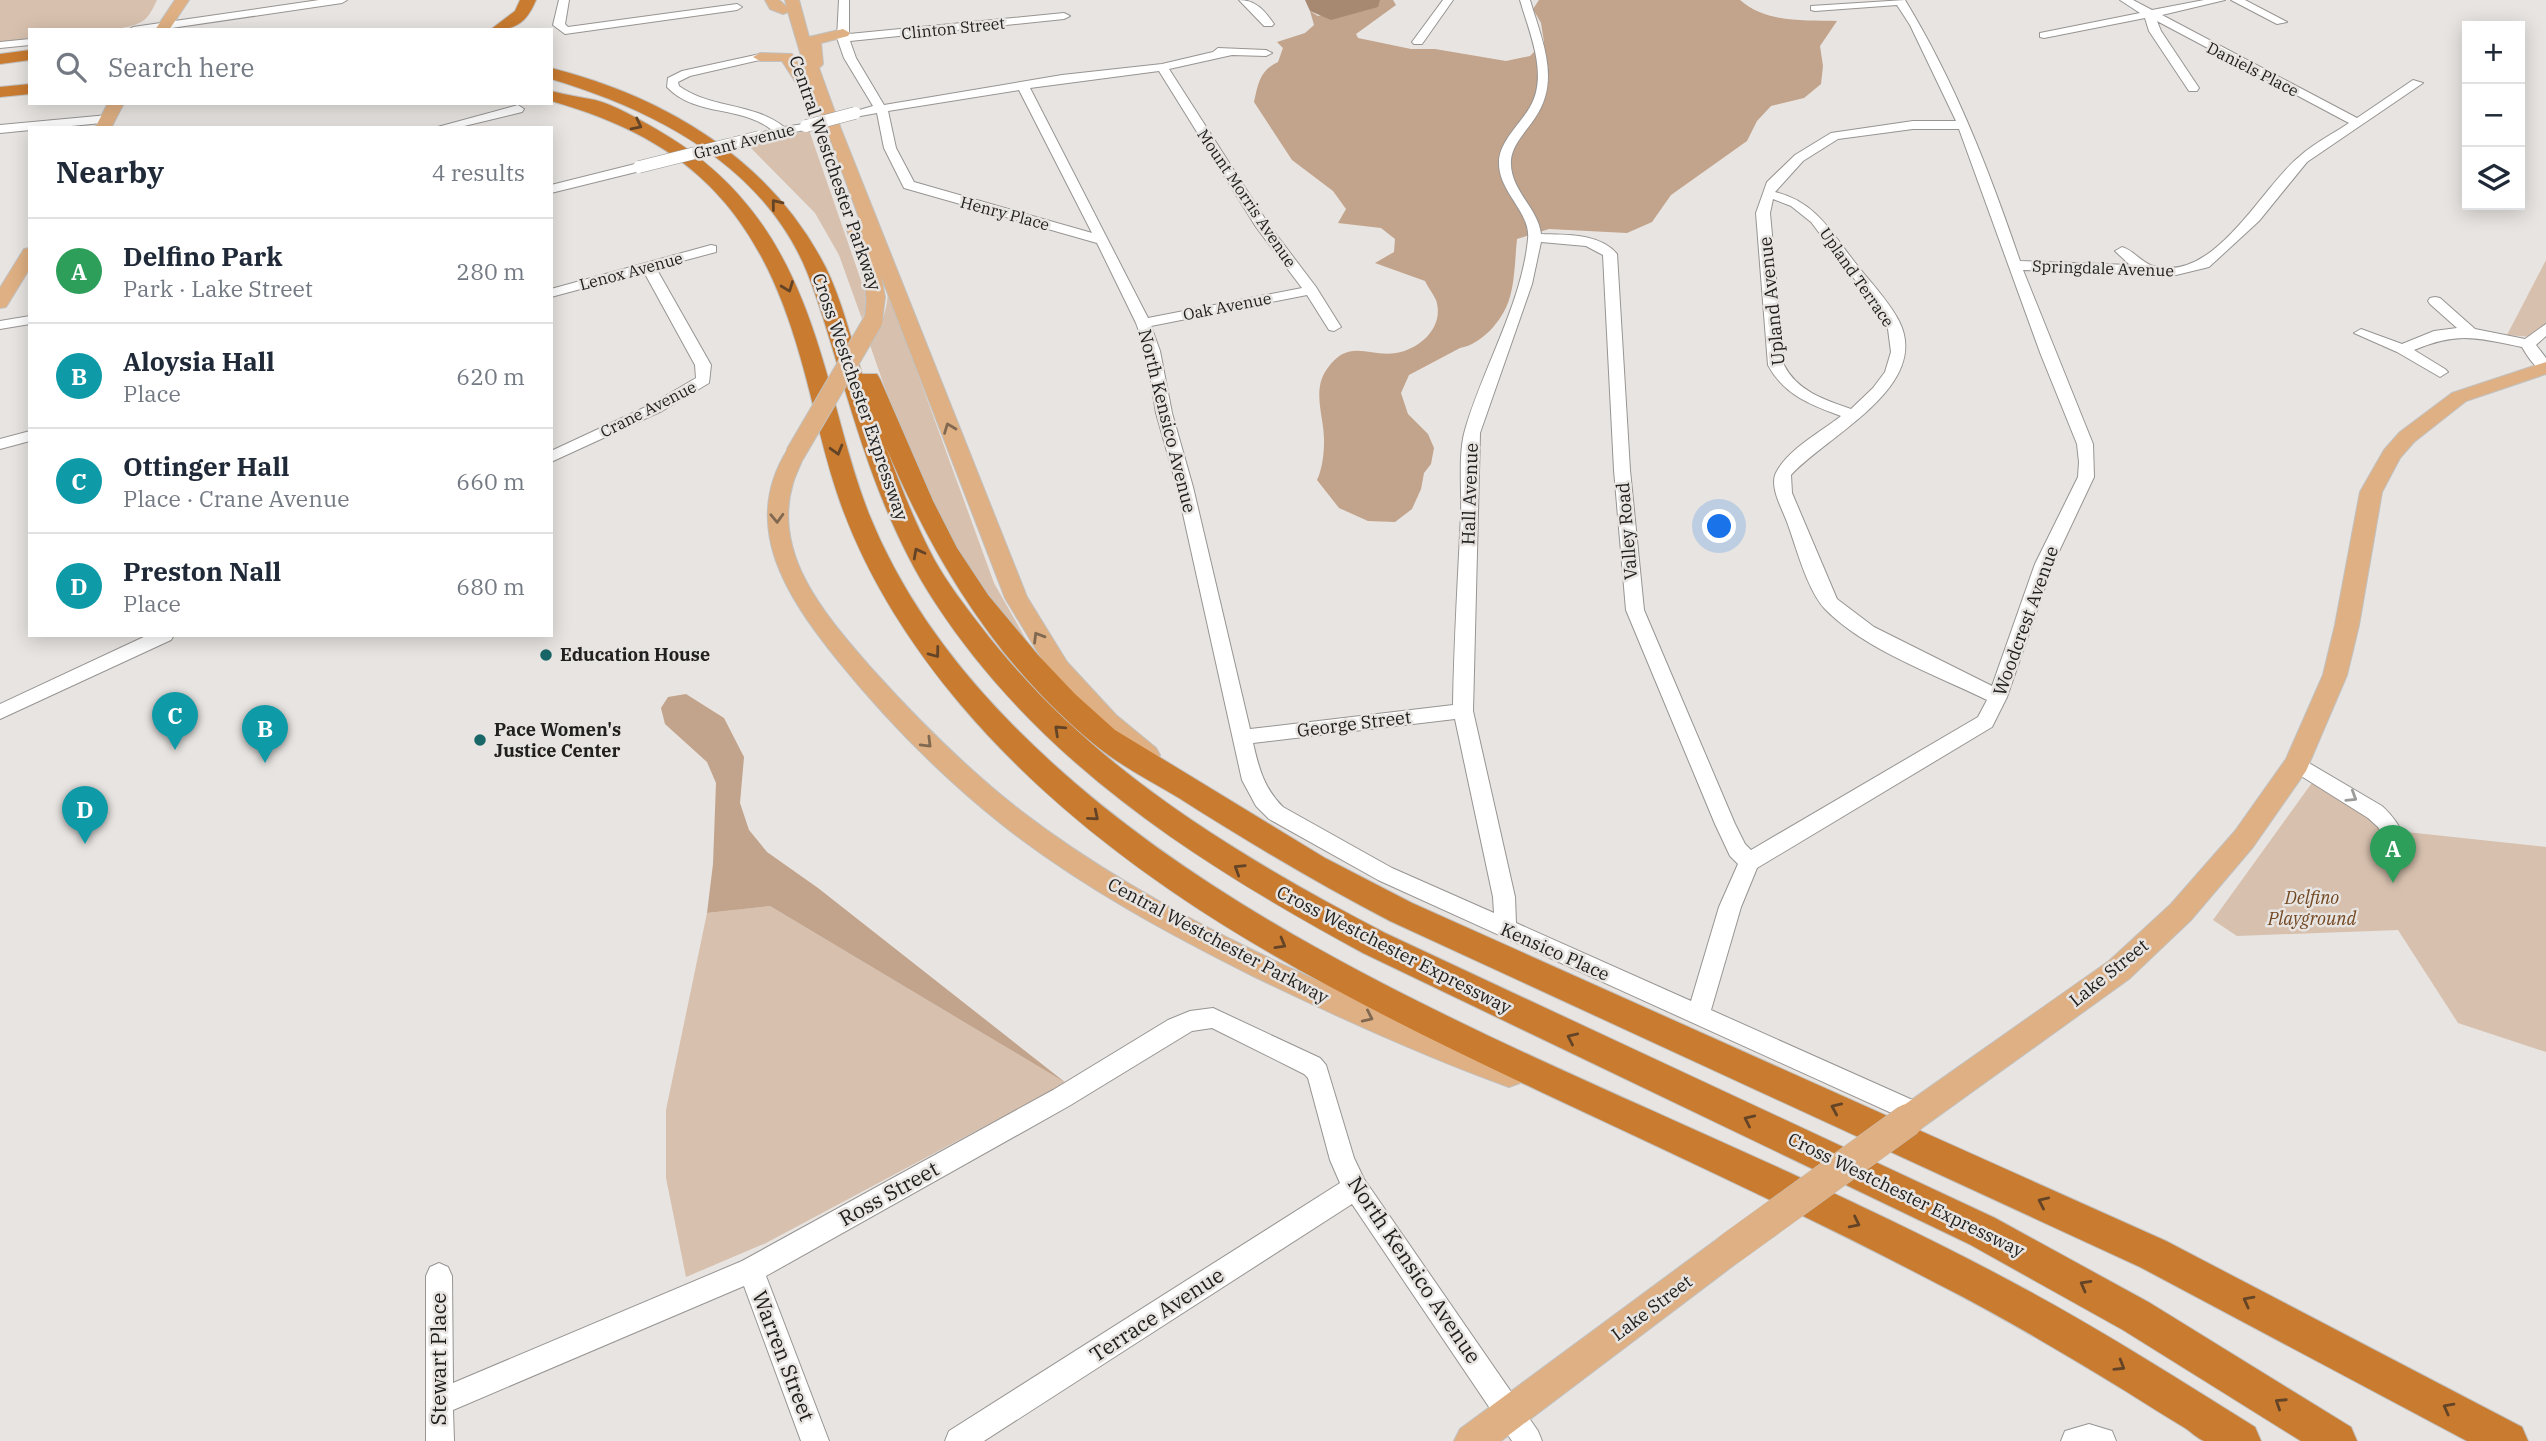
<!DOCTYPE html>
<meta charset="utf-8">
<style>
body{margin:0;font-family:"IBM Plex Serif",serif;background:#f6f6f7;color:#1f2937}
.controls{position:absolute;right:21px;top:21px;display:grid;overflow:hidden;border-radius:0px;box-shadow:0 4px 18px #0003}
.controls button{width:63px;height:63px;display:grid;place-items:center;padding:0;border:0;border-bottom:2px solid #e0e1e3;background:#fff;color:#1f2937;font:35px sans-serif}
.you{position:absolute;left:1720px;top:527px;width:24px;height:24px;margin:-18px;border:5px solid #fff;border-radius:50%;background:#1a73e8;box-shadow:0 0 0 10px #1a73e833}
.badge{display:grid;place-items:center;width:46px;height:46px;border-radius:50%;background:#186668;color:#fff;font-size:23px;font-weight:700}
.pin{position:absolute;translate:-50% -58px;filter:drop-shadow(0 2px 4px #0008)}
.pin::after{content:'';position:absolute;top:37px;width:24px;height:21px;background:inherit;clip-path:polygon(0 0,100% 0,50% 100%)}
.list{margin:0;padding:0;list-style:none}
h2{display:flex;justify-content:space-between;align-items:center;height:91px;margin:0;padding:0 28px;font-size:30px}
h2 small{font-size:23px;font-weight:400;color:#747a83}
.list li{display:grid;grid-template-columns:46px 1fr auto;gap:21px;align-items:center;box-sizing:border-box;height:105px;padding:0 28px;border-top:2px solid #e0e1e3}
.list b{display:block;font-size:26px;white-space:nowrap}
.list p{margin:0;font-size:23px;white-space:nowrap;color:#747a83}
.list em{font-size:23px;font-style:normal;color:#747a83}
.icon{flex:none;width:38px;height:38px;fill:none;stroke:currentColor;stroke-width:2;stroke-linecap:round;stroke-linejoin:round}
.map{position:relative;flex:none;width:2546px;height:1441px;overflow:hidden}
.search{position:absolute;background:#fff;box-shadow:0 4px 18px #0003;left:28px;top:28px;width:525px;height:77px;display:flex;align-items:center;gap:18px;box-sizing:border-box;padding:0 24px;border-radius:0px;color:#747a83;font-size:26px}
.panel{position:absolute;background:#fff;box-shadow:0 4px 18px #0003;left:28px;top:126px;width:525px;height:511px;border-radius:0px}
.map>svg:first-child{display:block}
.green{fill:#d7c0ae}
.forest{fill:#c2a38b}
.water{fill:#a78972}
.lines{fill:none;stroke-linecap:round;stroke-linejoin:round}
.minor-casing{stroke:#979492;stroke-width:2}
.major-casing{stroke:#c1c1c0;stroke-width:2}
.highway-casing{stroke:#c1c1c0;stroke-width:2}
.minor{fill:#fff;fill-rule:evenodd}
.major{fill:#dfb083;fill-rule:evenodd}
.highway{fill:#c97b30;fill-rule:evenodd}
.minor-bridge-casing{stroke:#979492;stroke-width:13;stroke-linecap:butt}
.major-bridge-far1-casing{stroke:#c1c1c0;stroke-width:21;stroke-linecap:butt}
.major-bridge-casing{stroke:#c1c1c0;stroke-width:33;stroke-linecap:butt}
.minor-bridge{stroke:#fff;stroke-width:12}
.major-bridge-far1{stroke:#dfb083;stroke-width:19}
.major-bridge{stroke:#dfb083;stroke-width:32}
.oneway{stroke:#644426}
.oneway2{stroke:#806851}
.oneway3{stroke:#9b9b9a}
.poi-dot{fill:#186668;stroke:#e7e4e1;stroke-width:2.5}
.labels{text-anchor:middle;stroke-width:5;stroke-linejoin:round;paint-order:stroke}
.far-street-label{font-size:16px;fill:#21201f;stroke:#e7e4e1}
.street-label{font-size:18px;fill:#21201f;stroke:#e7e4e1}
.poi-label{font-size:18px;font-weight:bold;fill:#21201f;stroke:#e7e4e1;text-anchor:start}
.park-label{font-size:18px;font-style:italic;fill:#734822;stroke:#e7e4e1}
.near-street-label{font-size:21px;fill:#21201f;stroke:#e7e4e1}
</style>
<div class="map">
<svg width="2546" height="1441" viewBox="0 0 2546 1441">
<rect width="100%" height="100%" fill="#e7e4e1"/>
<!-- green -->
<path class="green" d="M0 0H157C153 8 149 18 141 22 118 35 57 30 30 30V38L0 42Z
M809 130 865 292 866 310 862 319 839 255 815 213 749 146Z
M2546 260V338L2507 335Z
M888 292 994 583 1032 650C1012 626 989 602 971 575 926 505 897 423 870 345 880 327 887 313 888 292Z
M2314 780 2397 831 2546 847V1052L2458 1023 2398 930 2237 936 2213 920Z
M770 906 1066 1083 766 1243 686 1277 666 1178V1110L707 913Z"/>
<!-- forest -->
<path class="forest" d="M1380 0H1393L1396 5 1356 34 1358 38 1411 49H1435L1506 61 1530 56 1544 42 1541 23 1533 9 1539 0H1740C1766 23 1803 20 1837 21L1820 46 1823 66 1821 84 1804 98 1771 106 1757 121 1747 141 1671 195 1652 222 1627 233 1549 229 1517 239C1515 258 1515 282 1509 300 1502 321 1482 344 1460 348L1409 375 1401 393 1408 414 1428 434 1434 448 1431 464 1424 473 1421 489 1412 509 1395 522 1368 521 1339 508 1317 480C1322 470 1324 454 1324 443 1325 418 1311 391 1327 369 1349 337 1370 358 1396 353 1420 349 1445 327 1436 300 1433 294 1428 287 1425 281L1375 263 1394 252 1395 239 1381 228 1338 223 1346 209 1333 191 1292 160 1254 102C1258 84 1260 70 1278 62L1283 48 1277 42 1305 33 1314 25 1310 11 1318 16Z
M686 694 724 718 744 757 740 803 749 830 767 852 818 888 1066 1083 770 906 707 913 713 864 716 783 707 762 665 724 661 708 668 697Z"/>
<!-- water -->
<path class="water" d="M1305 0H1380L1378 7 1331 20 1310 11Z"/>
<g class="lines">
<!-- minor casing -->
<g class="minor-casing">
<path id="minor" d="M319 0H347L342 3 158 30H128L133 27Z
M559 0H569L565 24 568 27 737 4 742 7 737 10 565 34 553 25Z
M839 0H849V34L1064 13 1070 16 1064 19 850 41 856 58 884 105 1062 75 1162 64 1213 52 1218 48 1266 50 1272 53 1266 56 1232 55 1169 69 1269 225 1316 287 1341 327 1334 331 1329 330 1307 295 1151 326 1160 351 1172 413 1193 487 1250 729 1453 705C1454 641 1458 578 1461 514 1462 490 1458 453 1465 430 1483 368 1522 303 1528 239 1531 212 1498 192 1499 162 1499 142 1521 123 1530 107 1549 75 1529 32 1520 0H1530C1542 41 1561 80 1535 118 1527 130 1512 145 1511 160 1509 190 1538 207 1541 234 1566 235 1600 233 1617 254L1630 470 1644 610 1735 824 1745 844 1751 850 1978 717 1987 700C1936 675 1865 650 1825 609 1807 590 1796 546 1787 522 1782 508 1768 485 1777 471 1790 448 1821 432 1841 416 1811 405 1784 395 1768 365L1756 213 1767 182 1795 155 1831 133 1913 121H1956L1910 25 1897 5 1815 11 1811 10V6L1905 0C1955 82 1989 170 2020 261L2130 265 2115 251 2122 247C2133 250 2141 262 2153 266 2215 284 2261 187 2300 156 2314 143 2333 134 2349 123L2157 21 2161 31 2199 88 2197 91H2189L2149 31 2145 18 2044 38 2040 37V33L2140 13 2120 0H2133L2152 10 2204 0H2225L2162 15 2357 118 2413 80 2423 83 2307 162 2259 221 2209 267 2176 275 2023 270 2093 444 2094 477 2053 564 2007 697 1992 727 1757 868 1741 907 1711 1010 1926 1106 1930 1114 1926 1122 1918 1125 1378 880 1269 819 1256 806 1242 780 1177 487 1156 413 1146 351 1136 323 1097 243 904 188 884 148 877 113 855 117 849 113 873 106 844 58 837 38ZM1159 71 1256 227 1302 288 1148 318 1030 88ZM1019 90 1092 233 914 182 896 148 888 111ZM1913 129H1959L2041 355 2077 444 2079 462 2078 477 2035 564 1992 686 1874 627 1837 599 1792 493 1791 475C1828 435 1932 386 1899 321 1888 300 1871 283 1857 265 1832 234 1817 202 1775 192L1803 161 1838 139ZM1773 199 1791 206 1811 222 1875 306 1888 329 1891 352 1885 372 1873 388 1851 409C1825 400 1797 391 1784 365L1770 213ZM1541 242 1586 246 1603 255 1614 470 1626 610 1715 824 1730 856 1738 864 1719 907 1691 1001 1516 923 1515 897 1473 711 1480 433 1532 284ZM1455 719 1493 897 1494 913 1392 868 1283 807C1264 788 1259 769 1253 743Z
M1239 0C1256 0 1264 10 1274 24L1272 26H1264Z
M1443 0H1453L1422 44H1414L1412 42Z
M2231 0H2245L2287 22 2277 24Z
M30 39V45L0 48V42Z
M760 54 766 57 764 59 690 76 678 82 679 86C711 109 752 102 784 127L810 123V129L755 140V134L772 130C741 105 695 117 667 87L668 78 682 71Z
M518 105 524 109 522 112 456 128H434Z
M108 115 114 119 112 122 0 133V125Z
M639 163 645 167 644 170 551 193V185Z
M711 245 716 246V252L656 268 711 365 709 383 662 411 551 462V451L650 405 696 378 695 365 644 272 551 297V289Z
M2435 297 2440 298 2475 329 2525 339 2546 324V336L2536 345 2546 358V372C2535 369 2528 357 2522 347 2477 338 2459 331 2414 350L2445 369 2448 372 2440 377 2397 352 2354 333 2361 329 2402 344 2434 331 2457 328 2430 304 2428 301 2430 298Z
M30 316V324L0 329V321Z
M30 431V441L0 449V439Z
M148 635H174L171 640 0 719V704Z
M2297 756 2382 806C2393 816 2401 828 2407 841L2404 847 2397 849 2390 847 2378 827 2368 818 2290 769 2287 764 2290 759Z
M1213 1008 1320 1058 1326 1065 1354 1158 1364 1179 1538 1431 1542 1441H1512L1352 1204 984 1441H945L949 1431 1340 1183 1330 1160 1308 1078 1304 1074 1212 1028 1192 1031 1069 1106 766 1276 829 1441H801L744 1286 453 1410 454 1441H426V1276L430 1267 439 1263 448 1267 452 1276 453 1383 742 1261 1053 1090 1168 1020 1190 1011Z
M2089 1424 2112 1431 2116 1441H2061L2065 1431Z"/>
</g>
<!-- major casing -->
<g class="major-casing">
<path id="major" d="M175 0H189L169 30H155Z
M765 0H779L787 7 785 0H799L809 37 843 29 850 33 848 36 821 43 823 64 819 68 841 129 1027 597 1067 662 1116 715 1156 748 1160 755 1156 762 1147 765 1138 762 1098 729 1051 674 1005 598 881 276 885 297 882 321 873 327 864 321C872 288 858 259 846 228L855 223 862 226 813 92H802L782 61H760L753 57 760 53 792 54 808 79 788 12 783 14 770 9Z
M108 103H124L111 128H95Z
M30 248V268L6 307 0 308V288L24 249Z
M2546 362V374L2466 401 2414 442 2400 458 2382 492 2359 625 2347 675 2306 771 2253 847 2191 920 2129 979 1919 1130 1908 1134 1897 1130 1893 1120 1897 1110 2109 961 2171 904 2235 831 2286 759 2323 675 2335 625 2360 492 2384 450 2400 432 2452 393Z
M795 447 802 449 805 454C801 464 796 473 793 483 771 556 828 618 872 669 918 720 967 769 1021 811 1166 922 1350 998 1520 1063L1524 1073 1520 1083 1509 1087C1423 1056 1340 1018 1257 978 1169 934 1082 887 1004 826 942 777 886 720 836 658 788 598 739 526 788 449Z
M1731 1232 1742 1237 1747 1248 1742 1259 1501 1441H1454L1460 1429 1720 1237Z"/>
</g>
<!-- highway casing -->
<g class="highway-casing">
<path id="highway" d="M520 0H536C526 24 515 30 490 30L515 11Z
M30 50V60L0 64V54Z
M551 68C666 97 771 160 826 268 842 301 851 339 862 374H877L880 379 933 501 957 548 988 595 1038 655 1075 694 1115 730 1325 858 1412 903 2166 1241 2522 1427 2528 1441H2467L2140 1267 1390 921C1317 883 1248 842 1179 798 1151 781 1119 765 1094 744 997 664 934 561 886 447 900 485 915 523 934 559 948 584 965 606 982 628 1088 766 1234 854 1385 933L1995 1218 2150 1303 2351 1427 2357 1441H2301L2123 1330 1969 1244 1363 953C1199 864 1040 763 936 604 891 536 865 457 842 380 831 344 821 307 807 272 764 166 655 110 551 79Z
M30 84V94L0 97V87Z
M551 91C566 95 581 97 595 100 615 105 638 119 656 129 747 181 790 253 820 351 837 405 848 461 869 514 900 591 949 659 1007 719 1212 932 1524 1050 1788 1172 1863 1207 1938 1242 2012 1282 2095 1326 2175 1377 2255 1427L2261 1441C2244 1441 2220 1441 2204 1441 2197 1438 2191 1432 2185 1428 2165 1416 2146 1404 2127 1392 2065 1354 2003 1317 1938 1284 1806 1215 1671 1153 1537 1090 1328 991 1113 884 961 705 912 647 870 582 843 510 824 460 815 407 800 356 760 215 694 141 551 101Z"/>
</g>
<!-- minor -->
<use href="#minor" class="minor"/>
<!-- major -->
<use href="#major" class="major"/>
<!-- highway -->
<use href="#highway" class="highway"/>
<!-- minor-bridge casing -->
<g class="minor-bridge-casing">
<path id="minor-bridge" d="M806 126 855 113
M639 167 759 137"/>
</g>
<!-- major-bridge-far1 casing -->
<g class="major-bridge-far1-casing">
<path id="major-bridge-far1" d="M795 454 873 321"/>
</g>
<!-- major-bridge casing -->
<g class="major-bridge-casing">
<path id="major-bridge" d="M1731 1248 1908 1120"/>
</g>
<!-- minor-bridge -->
<use href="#minor-bridge" class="minor-bridge"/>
<!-- major-bridge-far1 -->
<use href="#major-bridge-far1" class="major-bridge-far1"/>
<!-- major-bridge -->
<use href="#major-bridge" class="major-bridge"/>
</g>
<!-- one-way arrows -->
<defs><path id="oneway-chevron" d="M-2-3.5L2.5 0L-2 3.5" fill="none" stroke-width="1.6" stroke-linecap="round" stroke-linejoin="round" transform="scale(1.75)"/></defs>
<g class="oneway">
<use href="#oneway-chevron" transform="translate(637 125) rotate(27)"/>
<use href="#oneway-chevron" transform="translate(776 204) rotate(-129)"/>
<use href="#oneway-chevron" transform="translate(788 287) rotate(69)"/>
<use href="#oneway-chevron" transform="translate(837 450) rotate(74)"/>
<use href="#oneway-chevron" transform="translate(918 553) rotate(-118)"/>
<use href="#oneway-chevron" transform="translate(935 653) rotate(53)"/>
<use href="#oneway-chevron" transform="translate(1059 730) rotate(-137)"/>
<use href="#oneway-chevron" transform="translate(1094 816) rotate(40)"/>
<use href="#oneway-chevron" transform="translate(1239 869) rotate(-148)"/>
<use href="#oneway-chevron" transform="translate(1281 944) rotate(30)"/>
<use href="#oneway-chevron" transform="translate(1572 1038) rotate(-155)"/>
<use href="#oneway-chevron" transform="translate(1836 1108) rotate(-156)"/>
<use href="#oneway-chevron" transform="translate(1749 1120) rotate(-155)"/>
<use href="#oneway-chevron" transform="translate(2043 1202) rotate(-155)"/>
<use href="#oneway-chevron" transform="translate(1855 1223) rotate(26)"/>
<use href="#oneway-chevron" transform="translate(2085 1285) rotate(-151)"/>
<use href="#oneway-chevron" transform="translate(2248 1301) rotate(-152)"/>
<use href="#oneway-chevron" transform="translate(2120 1366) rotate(31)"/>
<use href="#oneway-chevron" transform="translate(2280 1403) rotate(-147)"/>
<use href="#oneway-chevron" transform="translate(2448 1408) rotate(-152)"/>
</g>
<g class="oneway2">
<use href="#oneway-chevron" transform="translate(949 428) rotate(-111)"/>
<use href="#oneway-chevron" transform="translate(777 518) rotate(88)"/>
<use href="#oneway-chevron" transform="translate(1038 637) rotate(-121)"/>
<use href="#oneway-chevron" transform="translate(927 743) rotate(45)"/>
<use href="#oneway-chevron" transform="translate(1368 1017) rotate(25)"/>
</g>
<use class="oneway3" href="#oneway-chevron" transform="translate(2352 797) rotate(32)"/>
<!-- markers -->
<g class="poi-dot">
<circle cx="546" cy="655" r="7"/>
<circle cx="480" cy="740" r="7"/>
</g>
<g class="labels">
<!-- far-street labels -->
<g class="far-street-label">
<text transform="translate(953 28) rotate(-6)" y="6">Clinton Street</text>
<text transform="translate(2253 69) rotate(27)" y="6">Daniels Place</text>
<text transform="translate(744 141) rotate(-14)" y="6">Grant Avenue</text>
<text transform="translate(1247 198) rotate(56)" y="6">Mount Morris Avenue</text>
<text transform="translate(1005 213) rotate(15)" y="6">Henry Place</text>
<text transform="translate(2103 268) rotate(2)" y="6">Springdale Avenue</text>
<text transform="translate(631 271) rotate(-15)" y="6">Lenox Avenue</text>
<text transform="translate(1857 277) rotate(55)" y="6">Upland Terrace</text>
<text transform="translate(1227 306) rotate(-11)" y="6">Oak Avenue</text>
<text transform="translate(648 409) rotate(-27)" y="6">Crane Avenue</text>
</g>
<!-- street labels -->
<g class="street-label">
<text transform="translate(835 173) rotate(71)" y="6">Central Westchester Parkway</text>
<text transform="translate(1772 301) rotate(-96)" y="6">Upland Avenue</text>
<text transform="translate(860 397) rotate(71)" y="6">Cross Westchester Expressway</text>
<text transform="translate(1167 421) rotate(76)" y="6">North Kensico Avenue</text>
<text transform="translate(1470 494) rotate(-88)" y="6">Hall Avenue</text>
<text transform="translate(1627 531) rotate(-95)" y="6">Valley Road</text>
<text transform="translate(2026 621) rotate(-70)" y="6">Woodcrest Avenue</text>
<text transform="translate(1354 724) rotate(-7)" y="6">George Street</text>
<text transform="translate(1218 941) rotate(28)" y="6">Central Westchester Parkway</text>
<text transform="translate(1394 950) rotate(27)" y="6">Cross Westchester Expressway</text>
<text transform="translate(1555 952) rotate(24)" y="6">Kensico Place</text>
<text transform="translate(2109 973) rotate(-39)" y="6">Lake Street</text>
<text transform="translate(1906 1195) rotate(26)" y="6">Cross Westchester Expressway</text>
<text transform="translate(1652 1308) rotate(-37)" y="6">Lake Street</text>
</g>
<!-- poi labels -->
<g class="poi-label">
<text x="560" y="661">Education House</text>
<text x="494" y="736">Pace Women's<tspan x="494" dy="21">Justice Center</tspan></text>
</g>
<!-- park labels -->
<g class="park-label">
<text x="2312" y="904">Delfino<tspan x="2312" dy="21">Playground</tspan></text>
</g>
<!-- near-street labels -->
<g class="near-street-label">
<text transform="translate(889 1194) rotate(-29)" y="7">Ross Street</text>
<text transform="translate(1414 1270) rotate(56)" y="7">North Kensico Avenue</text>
<text transform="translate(1157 1315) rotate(-33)" y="7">Terrace Avenue</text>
<text transform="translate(783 1356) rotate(69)" y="7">Warren Street</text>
<text transform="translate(439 1359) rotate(-90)" y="7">Stewart Place</text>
</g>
</g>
</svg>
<div class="controls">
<button>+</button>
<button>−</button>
<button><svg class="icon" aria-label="layers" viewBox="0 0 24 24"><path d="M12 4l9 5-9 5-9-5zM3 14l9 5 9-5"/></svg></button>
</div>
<div class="you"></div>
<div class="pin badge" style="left:2393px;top:883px;background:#2e9e5b">A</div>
<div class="pin badge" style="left:265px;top:763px;background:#0f9aa8">B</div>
<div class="pin badge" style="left:175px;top:750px;background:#0f9aa8">C</div>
<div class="pin badge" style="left:85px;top:844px;background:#0f9aa8">D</div>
<div class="search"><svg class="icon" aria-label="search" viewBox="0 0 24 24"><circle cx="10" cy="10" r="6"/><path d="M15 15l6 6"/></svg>Search here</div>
<section class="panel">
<h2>Nearby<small>4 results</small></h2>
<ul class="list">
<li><span class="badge" style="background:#2e9e5b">A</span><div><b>Delfino Park</b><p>Park · Lake Street</p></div><em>280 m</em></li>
<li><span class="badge" style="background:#0f9aa8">B</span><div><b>Aloysia Hall</b><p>Place</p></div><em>620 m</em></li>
<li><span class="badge" style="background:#0f9aa8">C</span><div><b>Ottinger Hall</b><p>Place · Crane Avenue</p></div><em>660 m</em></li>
<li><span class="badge" style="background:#0f9aa8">D</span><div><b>Preston Nall</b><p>Place</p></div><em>680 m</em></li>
</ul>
</section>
</div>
